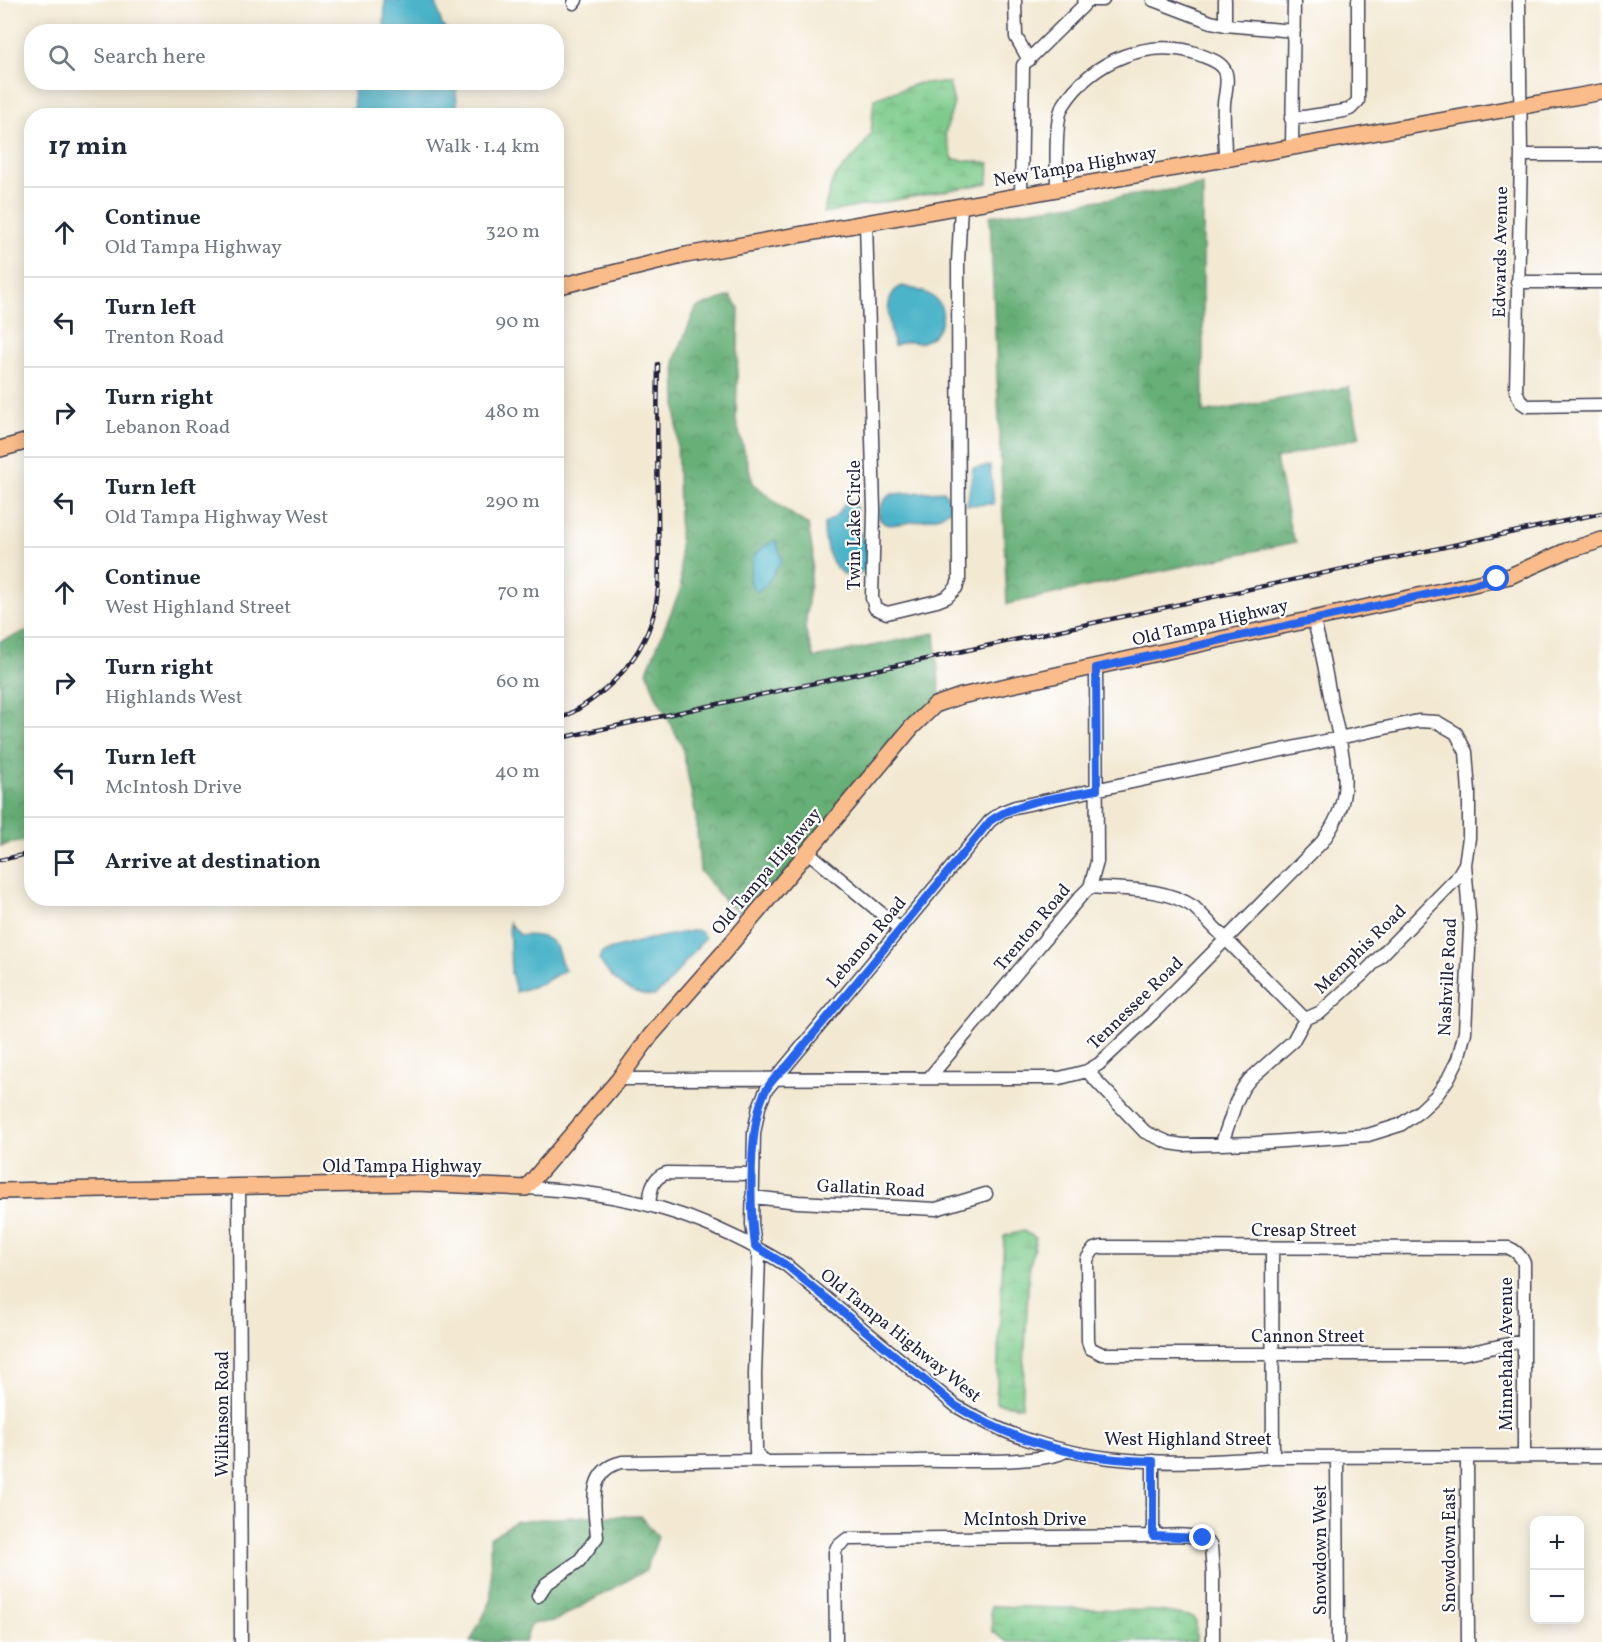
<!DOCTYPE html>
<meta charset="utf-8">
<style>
body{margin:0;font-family:Vollkorn,serif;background:#f6f6f7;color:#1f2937}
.controls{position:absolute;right:18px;bottom:18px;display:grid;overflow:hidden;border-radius:12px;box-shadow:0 3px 15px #0003}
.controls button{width:54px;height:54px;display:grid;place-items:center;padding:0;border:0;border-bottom:2px solid #e0e1e3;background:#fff;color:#1f2937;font:30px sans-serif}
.stop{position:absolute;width:18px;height:18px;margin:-14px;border:4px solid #2563eb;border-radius:50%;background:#fff}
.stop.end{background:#2563eb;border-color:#fff;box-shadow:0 2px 6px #0008}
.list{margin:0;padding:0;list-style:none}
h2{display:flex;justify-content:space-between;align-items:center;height:78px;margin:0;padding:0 24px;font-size:26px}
h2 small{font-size:20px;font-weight:400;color:#747a83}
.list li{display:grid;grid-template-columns:39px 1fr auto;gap:18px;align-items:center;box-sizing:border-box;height:90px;padding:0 24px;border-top:2px solid #e0e1e3}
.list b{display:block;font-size:22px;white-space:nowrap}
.list p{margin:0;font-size:20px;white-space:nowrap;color:#747a83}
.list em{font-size:20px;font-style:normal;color:#747a83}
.icon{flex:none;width:33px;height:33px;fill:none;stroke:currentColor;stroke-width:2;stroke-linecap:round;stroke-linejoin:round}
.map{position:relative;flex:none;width:1602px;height:1642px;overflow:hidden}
.search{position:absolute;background:#fff;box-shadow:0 3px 15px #0003;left:24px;top:24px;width:540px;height:66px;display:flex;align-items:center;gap:15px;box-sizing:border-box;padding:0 21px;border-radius:24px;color:#747a83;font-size:22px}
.panel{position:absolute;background:#fff;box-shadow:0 3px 15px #0003;left:24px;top:108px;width:540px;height:798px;border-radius:24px}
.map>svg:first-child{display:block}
.forest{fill:url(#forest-crowns);stroke:#446859;stroke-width:1.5}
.wetland{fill:url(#wetland-marsh);stroke:#507663;stroke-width:1.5}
.water{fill:#4bb4c9;stroke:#366b82;stroke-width:1.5}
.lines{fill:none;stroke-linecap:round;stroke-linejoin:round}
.minor-casing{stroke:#414052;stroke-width:15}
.major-casing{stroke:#414052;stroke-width:18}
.minor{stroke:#fff;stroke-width:12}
.major{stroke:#f9bc8a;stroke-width:15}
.rail-casing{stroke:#22223b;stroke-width:4.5}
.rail{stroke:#fff;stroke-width:2;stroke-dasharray:7;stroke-linecap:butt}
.route{stroke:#2563eb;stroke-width:8}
.labels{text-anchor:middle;stroke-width:4.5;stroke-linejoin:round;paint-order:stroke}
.street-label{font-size:18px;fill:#22223b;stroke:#fff}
</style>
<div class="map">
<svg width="1602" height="1642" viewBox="0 0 1602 1642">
<defs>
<pattern id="forest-crowns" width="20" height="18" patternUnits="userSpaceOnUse" patternTransform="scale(1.5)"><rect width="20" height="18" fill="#66af77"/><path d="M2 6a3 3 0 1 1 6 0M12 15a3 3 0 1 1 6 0" fill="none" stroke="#548e63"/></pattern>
<pattern id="wetland-marsh" width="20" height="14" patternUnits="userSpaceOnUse" patternTransform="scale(1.5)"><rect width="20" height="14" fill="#7dcb8b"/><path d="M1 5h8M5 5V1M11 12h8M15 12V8" fill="none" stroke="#6cae79"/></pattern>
</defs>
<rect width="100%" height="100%" fill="#fff"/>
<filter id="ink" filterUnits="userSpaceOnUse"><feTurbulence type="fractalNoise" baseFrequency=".0167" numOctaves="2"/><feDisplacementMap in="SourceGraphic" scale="12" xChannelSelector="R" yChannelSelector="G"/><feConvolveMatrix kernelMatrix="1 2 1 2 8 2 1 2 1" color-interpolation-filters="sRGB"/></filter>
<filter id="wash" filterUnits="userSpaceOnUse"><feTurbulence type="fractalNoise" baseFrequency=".008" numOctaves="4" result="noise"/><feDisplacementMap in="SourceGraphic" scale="24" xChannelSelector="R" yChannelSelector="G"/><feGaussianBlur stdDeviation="1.35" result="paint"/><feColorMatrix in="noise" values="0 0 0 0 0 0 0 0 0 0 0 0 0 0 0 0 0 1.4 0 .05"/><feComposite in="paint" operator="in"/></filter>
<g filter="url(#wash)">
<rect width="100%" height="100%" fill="#f3e9d3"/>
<!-- forest -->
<path class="forest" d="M1203 185V413L1349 387 1360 437 1276 459 1291 532 1296 542 1007 604 990 216Z
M730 296 739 308 736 421 753 483 785 510 808 525 813 554 805 629 814 658 935 633 940 696 747 917 727 904 700 871 696 817 682 746 656 696 647 671 681 588 675 359 696 308Z
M31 630V839L0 846V641Z
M585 1516H641L658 1537 646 1570 555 1621 531 1624 525 1642H470L491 1601 490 1538 516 1521Z"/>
<!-- wetland -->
<path class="wetland" d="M919 83H949L954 103 945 134 953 159 989 163 988 183 823 213 833 179 862 148 871 133 874 99Z
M1023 1231 1036 1238 1029 1271 1022 1407 996 1403 1004 1236Z
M991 1606 1161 1611 1192 1617 1196 1622V1642H1008L992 1631Z"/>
<!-- water -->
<path class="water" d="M385 0H435L442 25 448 31H384Z
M353 83H461L456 91 458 115H354Z
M903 286C914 289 926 291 934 298 951 311 940 337 922 342 918 344 912 341 908 342 903 342 898 344 894 346 890 328 880 293 903 286Z
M990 466 994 504 967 505 973 468Z
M944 491 949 499 950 510C949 510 942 515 942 515 936 518 891 527 886 524 871 517 883 499 892 494Z
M849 499 856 507 861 537 868 545 866 569C836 593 823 545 824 524L834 518Z
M776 540 782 560 767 584 756 592 749 581 753 556 765 546Z
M509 923 520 935C534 935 554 935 558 952 560 959 561 963 565 970L541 984 516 992 511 972Z
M696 930 701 932 705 938 665 987 654 996C650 995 644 996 639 994 624 990 606 973 599 959L602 952 645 940Z"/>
</g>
<g filter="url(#ink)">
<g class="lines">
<!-- minor casing -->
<g class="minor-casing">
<path id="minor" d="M1015 0 1016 37 1029 60
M1085 0H1103
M1153 0 1211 22 1225 25 1294 31
M1225 0V25
M1519 0 1521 155 1516 391 1521 402 1527 406 1602 405
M574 3 576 0
M1291 119 1344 111 1350 109 1358 101V0
M1292 146 1294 0
M1521 155H1602
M1057 188C1057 170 1054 120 1063 106 1090 61 1153 34 1203 56 1211 59 1222 63 1225 71 1229 79 1225 94 1224 103 1223 121 1225 140 1225 158
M1021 196 1023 65 1083 6 1085 0
M866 222 874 510 872 598 875 608 887 613 937 601 947 597 956 588 959 580 958 262 961 206
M1517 282H1602
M808 852 900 929
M1090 887C1126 890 1163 887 1194 907L1305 1019
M929 1078 1080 897 1090 887 1097 862 1096 668
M619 1079 1060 1078 1087 1071 1099 1064 1152 1014 1322 842C1333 827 1342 811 1344 792 1347 763 1338 734 1332 705 1326 677 1322 647 1313 619
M1222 1143 1236 1102 1243 1088 1250 1079 1293 1041 1305 1019 1321 1012 1363 974 1456 879 1465 864
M239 1186 241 1642
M526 1188C625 1192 701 1213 786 1265L956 1406C1055 1467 1162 1467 1273 1457L1602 1456
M752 1197 798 1202 936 1209 986 1194
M649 1204C651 1190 651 1178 667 1173L753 1174
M1272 1249 1273 1457
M1523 1341 1462 1354H1102L1090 1348 1088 1341 1087 1259 1094 1249 1102 1247 1509 1248C1517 1251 1521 1256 1524 1263V1456
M1065 1451C1045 1465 944 1460 915 1461 867 1461 818 1462 769 1462L762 1460 756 1452 755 1375 759 1256 755 1246 752 1224 754 1133 759 1107 766 1090 990 821 1002 812 1015 807 1418 721 1437 722 1456 733 1466 752 1469 792V838L1465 864 1470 928 1465 1032 1458 1059 1448 1079 1436 1096 1420 1111 1400 1125 1368 1135 1256 1143 1183 1145 1170 1143 1145 1132 1087 1071
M1337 1457 1338 1642
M1467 1457 1468 1642
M1153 1461V1536
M538 1596 546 1584 579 1561 597 1537C595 1509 585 1470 622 1462L762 1460
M836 1642 835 1552 837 1547 847 1539 1153 1536C1171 1536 1198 1531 1211 1546L1213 1573V1642"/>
</g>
<!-- major casing -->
<g class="major-casing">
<path id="major" d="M556 287 686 255 1602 92
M0 449 32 440
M0 1191 415 1183 526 1188 619 1079 651 1035 724 952 912 727 935 705 961 696 1510 576 1566 551 1602 540"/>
</g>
<!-- minor -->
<use href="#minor" class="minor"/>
<!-- major -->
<use href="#major" class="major"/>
<!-- rail casing -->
<g class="rail-casing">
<path id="rail" d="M556 721C610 695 653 651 658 589 660 563 658 537 658 511 657 462 657 413 658 364
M556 739 1602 513
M0 860 32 853"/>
</g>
<!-- rail -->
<use href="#rail" class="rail"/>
</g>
</g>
<g class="lines" filter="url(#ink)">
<!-- route -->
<path class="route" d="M1203 1538 1153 1536V1461C1082 1460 1017 1444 956 1406L786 1265 755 1246C750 1208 748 1123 766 1090 771 1081 779 1073 787 1066L990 821C1018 800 1063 797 1097 790L1096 668 1497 579"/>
</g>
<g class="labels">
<!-- street labels -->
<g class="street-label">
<text transform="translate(1075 166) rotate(-10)" y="6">New Tampa Highway</text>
<text transform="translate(1500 252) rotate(-89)" y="6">Edwards Avenue</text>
<text transform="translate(854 525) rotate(-90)" y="6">Twin Lake Circle</text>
<text transform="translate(1210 622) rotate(-13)" y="6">Old Tampa Highway</text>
<text transform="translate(766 871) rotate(-50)" y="6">Old Tampa Highway</text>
<text transform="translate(1032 927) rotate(-50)" y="6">Trenton Road</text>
<text transform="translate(866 942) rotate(-50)" y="6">Lebanon Road</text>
<text transform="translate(1360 949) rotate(-44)" y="6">Memphis Road</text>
<text transform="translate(1447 977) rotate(-87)" y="6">Nashville Road</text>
<text transform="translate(1135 1003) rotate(-44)" y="6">Tennessee Road</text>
<text x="402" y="1172">Old Tampa Highway</text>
<text transform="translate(871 1188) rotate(3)" y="6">Gallatin Road</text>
<text x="1304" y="1236">Cresap Street</text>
<text transform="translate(901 1335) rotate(39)" y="6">Old Tampa Highway West</text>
<text x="1308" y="1342">Cannon Street</text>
<text transform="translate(1506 1354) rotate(-90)" y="6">Minnehaha Avenue</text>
<text transform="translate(222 1414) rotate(-90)" y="6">Wilkinson Road</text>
<text x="1188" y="1445">West Highland Street</text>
<text x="1025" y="1525">McIntosh Drive</text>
<text transform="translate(1320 1550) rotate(-90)" y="6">Snowdown West</text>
<text transform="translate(1449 1550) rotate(-90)" y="6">Snowdown East</text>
</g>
</g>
</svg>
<div class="controls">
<button>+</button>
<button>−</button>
</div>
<div class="stop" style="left:1497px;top:579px"></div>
<div class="stop end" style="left:1203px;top:1538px"></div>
<div class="search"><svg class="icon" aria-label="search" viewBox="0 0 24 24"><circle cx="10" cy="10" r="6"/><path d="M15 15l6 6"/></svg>Search here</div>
<section class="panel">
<h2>17 min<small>Walk · 1.4 km</small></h2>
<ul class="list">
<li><svg class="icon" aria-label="ahead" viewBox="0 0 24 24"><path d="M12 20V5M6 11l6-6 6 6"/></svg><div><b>Continue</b><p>Old Tampa Highway</p></div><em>320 m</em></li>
<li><svg class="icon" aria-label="left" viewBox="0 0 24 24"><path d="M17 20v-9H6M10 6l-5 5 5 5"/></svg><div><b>Turn left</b><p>Trenton Road</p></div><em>90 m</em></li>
<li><svg class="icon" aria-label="right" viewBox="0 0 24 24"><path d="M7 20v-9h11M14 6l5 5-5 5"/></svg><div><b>Turn right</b><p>Lebanon Road</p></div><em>480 m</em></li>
<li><svg class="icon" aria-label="left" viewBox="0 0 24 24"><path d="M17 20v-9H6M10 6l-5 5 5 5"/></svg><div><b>Turn left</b><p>Old Tampa Highway West</p></div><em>290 m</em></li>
<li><svg class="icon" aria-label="ahead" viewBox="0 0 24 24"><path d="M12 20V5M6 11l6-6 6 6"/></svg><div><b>Continue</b><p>West Highland Street</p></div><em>70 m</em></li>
<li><svg class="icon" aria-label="right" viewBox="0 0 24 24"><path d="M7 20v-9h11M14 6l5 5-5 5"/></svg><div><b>Turn right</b><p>Highlands West</p></div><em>60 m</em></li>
<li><svg class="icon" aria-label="left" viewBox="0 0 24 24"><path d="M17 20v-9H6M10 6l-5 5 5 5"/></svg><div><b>Turn left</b><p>McIntosh Drive</p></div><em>40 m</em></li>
<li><svg class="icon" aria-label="arrive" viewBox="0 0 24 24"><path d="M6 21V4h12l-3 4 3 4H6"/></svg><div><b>Arrive at destination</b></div></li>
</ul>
</section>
</div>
